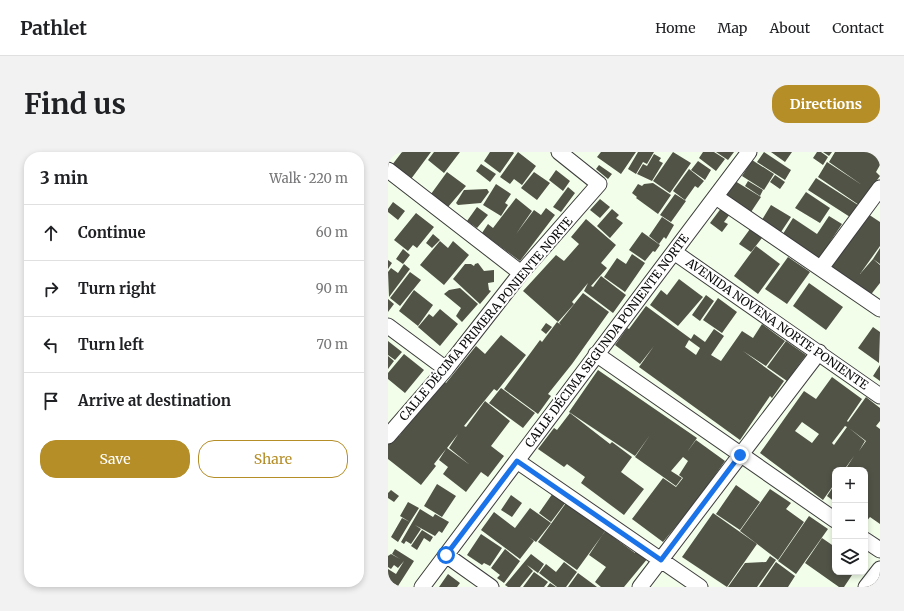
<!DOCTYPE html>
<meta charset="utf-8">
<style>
body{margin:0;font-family:Merriweather,serif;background:#f2f2f2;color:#202124}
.controls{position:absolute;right:12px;bottom:12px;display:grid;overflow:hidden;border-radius:8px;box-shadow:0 2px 6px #0003}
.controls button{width:36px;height:36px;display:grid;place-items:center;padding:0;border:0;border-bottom:1px solid #e0e0e0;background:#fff;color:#202124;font:20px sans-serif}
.stop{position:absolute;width:12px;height:12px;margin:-9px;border:3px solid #1a73e8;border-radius:50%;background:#fff}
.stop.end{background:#1a73e8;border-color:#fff;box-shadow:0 1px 4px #0008}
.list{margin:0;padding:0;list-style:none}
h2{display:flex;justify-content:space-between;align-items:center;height:52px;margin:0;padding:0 16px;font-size:17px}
h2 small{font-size:13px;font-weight:400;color:#757577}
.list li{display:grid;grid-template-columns:26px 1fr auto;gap:12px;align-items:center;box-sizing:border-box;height:56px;padding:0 16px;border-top:1px solid #e0e0e0}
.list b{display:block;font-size:15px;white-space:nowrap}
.list em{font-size:13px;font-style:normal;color:#757577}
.actions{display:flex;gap:8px;padding:12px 16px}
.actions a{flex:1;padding:9px 0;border:1px solid #b58e28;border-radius:16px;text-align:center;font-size:14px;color:#b58e28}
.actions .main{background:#b58e28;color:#fff}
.icon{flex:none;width:22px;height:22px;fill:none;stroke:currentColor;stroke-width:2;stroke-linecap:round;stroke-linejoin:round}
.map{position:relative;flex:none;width:492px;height:435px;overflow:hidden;border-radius:16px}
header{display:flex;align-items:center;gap:24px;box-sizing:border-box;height:56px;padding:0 20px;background:#fff;border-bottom:1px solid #e0e0e0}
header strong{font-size:19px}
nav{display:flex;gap:22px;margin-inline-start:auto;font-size:14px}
.intro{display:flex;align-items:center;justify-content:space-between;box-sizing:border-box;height:96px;padding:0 24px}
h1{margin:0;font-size:28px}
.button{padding:10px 18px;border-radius:16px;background:#b58e28;color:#fff;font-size:14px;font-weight:700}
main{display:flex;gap:24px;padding:0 24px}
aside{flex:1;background:#fff;border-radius:16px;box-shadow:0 2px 6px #0003}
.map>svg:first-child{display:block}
.building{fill:#515347;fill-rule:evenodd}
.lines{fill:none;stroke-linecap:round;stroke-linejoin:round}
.minor-casing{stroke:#3d3d3d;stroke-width:17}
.minor{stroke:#fff;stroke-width:15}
.route{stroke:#1a73e8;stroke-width:5}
.labels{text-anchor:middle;stroke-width:4;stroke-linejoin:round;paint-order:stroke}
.street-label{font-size:12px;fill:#0a0a0a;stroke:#fff}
</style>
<header>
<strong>Pathlet</strong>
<nav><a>Home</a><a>Map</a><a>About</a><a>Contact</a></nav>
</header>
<div class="intro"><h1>Find us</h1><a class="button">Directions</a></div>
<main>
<aside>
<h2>3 min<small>Walk · 220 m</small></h2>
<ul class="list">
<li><svg class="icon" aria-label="ahead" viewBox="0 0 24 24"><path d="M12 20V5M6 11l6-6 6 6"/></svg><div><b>Continue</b></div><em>60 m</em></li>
<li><svg class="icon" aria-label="right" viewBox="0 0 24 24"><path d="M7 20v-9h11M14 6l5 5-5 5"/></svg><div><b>Turn right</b></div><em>90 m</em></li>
<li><svg class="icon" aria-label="left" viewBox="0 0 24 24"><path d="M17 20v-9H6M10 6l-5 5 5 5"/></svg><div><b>Turn left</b></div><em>70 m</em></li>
<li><svg class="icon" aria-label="arrive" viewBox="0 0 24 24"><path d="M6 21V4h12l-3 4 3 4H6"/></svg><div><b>Arrive at destination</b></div></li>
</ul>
<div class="actions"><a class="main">Save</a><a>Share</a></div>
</aside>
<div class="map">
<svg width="492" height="435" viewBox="0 0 492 435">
<rect width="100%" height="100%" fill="#f2fee9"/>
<!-- building -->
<path class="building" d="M14 0H43L23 27 4 13Z
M46 0H72L56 21 40 8Z
M102 0H125L126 1 112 21 96 9Z
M130 0 148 14 134 33 126 27 122 32 112 25Z
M213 0H248L233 22 209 5Z
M250 0H266L259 12 255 10 248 22 240 17Z
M285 0 303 11 282 41 265 29Z
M315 0H326L337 7 328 19 311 6Z
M328 0H346L340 8Z
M376 0 403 18 397 28 369 10Z
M383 0H404L397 10Z
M429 0H433L440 5 435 13 425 6Z
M435 0H444L441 4Z
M447 0H492V13L488 20 492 24 471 53 430 25 439 10 474 33 441 10Z
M266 2 273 6 271 9 275 11 264 29 249 22 255 12 259 14Z
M364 8 386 22 376 38 354 24Z
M310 9 323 18 317 28 303 18Z
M93 12 108 22 102 30 88 19Z
M211 13 224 22 220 27 208 17Z
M301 17 316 29 310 36 307 34 297 48 285 39Z
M168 18 182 29 175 39 161 28Z
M59 20 78 34 60 55 43 42Z
M146 20 162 31 149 48 133 36Z
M387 23 397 30 392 37 382 30Z
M428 26 470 53 462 65 420 38Z
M347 29 373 45 361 63 336 47Z
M360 29 375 38 372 44 357 34Z
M265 31 283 43 270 62 248 46 249 45 244 41 250 32 254 34 256 32Z
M108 32 123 42 117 51 120 53 113 64 95 53Z
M180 35 187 41 173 60 165 55Z
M99 37 101 40 93 51 70 53 68 51 76 38Z
M418 40 442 56 432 71 407 56Z
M287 42 298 49 283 70 272 63Z
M128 46 144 59 128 82 146 58 153 63 158 56 167 63 132 109 94 81 100 72 105 76Z
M212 47 222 55 212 66 202 58Z
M5 50 17 59 10 68 0 60V57Z
M383 53 403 65 391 83 372 71Z
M89 55 100 63 89 76 79 69Z
M334 55 342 62 336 70 340 72 334 80 322 71Z
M224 57 231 63 228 66 235 71 222 86 209 74Z
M477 60 492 70V94L472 122 485 107 492 113V131L481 145 438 114Z
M28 61 46 75 29 96 25 93 20 99 6 88Z
M441 64 454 72 442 90 445 92 432 110 393 85 405 66 429 82Z
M274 65 286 73 278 87 276 85 271 92 261 84Z
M198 67 228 93 213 111 219 116 203 134 205 135 213 124 238 143 225 161 196 139 200 131 184 150 186 152 170 170 135 139 168 103 176 109 191 92 183 85Z
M362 77 374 86 363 100 351 92Z
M254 80 272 93 267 100 265 99 257 109 241 98Z
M45 82 52 88 44 96 38 91Z
M52 89 60 96 65 89 81 103 56 133 32 113Z
M368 94 392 112 370 142 346 124Z
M492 96V112L485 107Z
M15 97 22 103 15 112 8 107Z
M244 102 257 111 237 140 216 125 229 106 238 112Z
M400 105 422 120 399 152 377 137Z
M0 108 4 111 0 117Z
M90 111 96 119 106 118V130L100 131 101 138 103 139 92 152 65 127 77 112H83L86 114 87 112Z
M16 112 22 117 1 145 0 120 3 116 10 121Z
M22 120 33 128 12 154 2 146Z
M291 127 315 145 290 174 262 153 273 138 279 143Z
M421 131 455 155 438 178 405 154Z
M72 136 90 152 74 170 68 164 73 156 56 142 61 138Z
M26 138 45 153 30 174 11 159Z
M195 141 221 160 184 212 160 242 163 244 150 262 116 237 152 188 154 190 169 170 173 173 171 171Z
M318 143 326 149 312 169 304 163Z
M330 146 349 160 334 181 315 168Z
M0 147 6 152 0 160Z
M258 154 303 187 306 182 317 190 326 177 336 184 323 203 333 209 354 179 365 186 374 172 397 189 378 214 355 199 396 229 384 246 382 244 352 288 251 215 266 194 252 212 227 193 239 176 241 177ZM301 188 312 196 308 203 297 195Z
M52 157 70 172 52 194 30 175 41 162 45 165Z
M158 171 164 175 158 182 153 178Z
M485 175 492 180 491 211 470 196Z
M113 183 138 203 109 239 106 237 76 274 78 275 97 249 122 269 103 294 116 304 100 325 93 320 78 340 55 322 60 315 51 308 58 297 46 312 48 314 33 333 0 307V292L8 282 11 284 54 228 58 231 88 194 97 202ZM70 282 61 296 82 313 59 296Z
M0 189 14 200 7 208 0 203Z
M398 189 418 203 399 229 379 215Z
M16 202 36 218 17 241 0 227V221Z
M0 204 6 209 0 217Z
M492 213V229L485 224Z
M210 218 309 286 299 300 308 288 337 309 308 350 275 390 244 367 275 326 288 335 295 326 291 323 300 309 295 305 283 319 294 326 288 334 247 305 262 283 247 304 181 260Z
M444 225 474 247 459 269 460 270 478 245 492 256V269L488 274 492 277V372L482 365 477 371V318H457L466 304 456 318H447V331L435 348 372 301 416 239 428 247ZM414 270 431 282 424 291 407 279ZM457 274 459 275 446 293 444 291ZM461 276 478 289 471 299 477 289Z
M113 236 147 261 135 276 101 251Z
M182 261 222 292 224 290 244 305 233 320 256 337 236 363 193 331 197 325 179 312 176 315 150 297 166 276 169 278Z
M49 332 68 344 54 365 36 354Z
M447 332V350L439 344Z
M348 333 372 350 352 378 328 362Z
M382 337 403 351 398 357 416 370 390 408 352 379Z
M3 338 11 344 6 350 0 346V341Z
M165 341 178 350 163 370 151 361Z
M123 343 134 351 124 365 113 358Z
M20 350 31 356 22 370 12 364Z
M178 351 218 378 189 418 150 390Z
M142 356 163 371 148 390 141 385 146 389 132 407 93 378 106 360 127 376Z
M32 357 45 365 47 362 61 370 54 381 51 379 47 384 27 373 33 377 23 392 18 389 16 392 13 390Z
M325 361 369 392 339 435 294 405Z
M421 364 440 377 408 422 390 409Z
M14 366 22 370 10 390 3 385Z
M34 378 45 385 42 390 36 386 29 398 23 394Z
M217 379 247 401 249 398 260 406 236 435H213L207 430 218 415 201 403Z
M93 382 114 396 102 414 96 411 94 413 79 403Z
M434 386 447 395V420H466L456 435H451L417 411Z
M7 397 26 409 10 434 0 428V417L8 422 16 409 10 416 6 413 3 417 0 415V404L3 402 12 407 4 402Z
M117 397 132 409 116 431 109 426 112 423 103 416Z
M143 402 156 412 150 421 139 413 145 419 132 435H120L117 433Z
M382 404 388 408 369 435H340L357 411 378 410Z
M176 410 189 420 178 435H169L151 421 158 412 168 420Z
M388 410 407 424 400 435H371Z
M146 420 160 430 156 435H135Z
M190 421 209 435H180Z
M60 422 72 431 69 435H51Z
M162 431 168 435H159Z"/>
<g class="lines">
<!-- minor casing -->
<g class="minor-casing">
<path id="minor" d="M0 18 133 121
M328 45 492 157
M286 100 492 244
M433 116 492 36
M0 174 58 217
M208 202 447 368
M0 284 58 217 133 121 211 32 171 0
M129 309 312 435
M477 388 492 398
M58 403 103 435
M34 435 361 0
M252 435 431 200
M478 435 492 417"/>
</g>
<!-- minor -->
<use href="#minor" class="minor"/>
</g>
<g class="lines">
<!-- route -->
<path class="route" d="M58 403 129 309 273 408 352 303"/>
</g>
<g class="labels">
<!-- street labels -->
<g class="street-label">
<text transform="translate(98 167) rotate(-50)" y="4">CALLE DÉCIMA PRIMERA PONIENTE NORTE</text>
<text transform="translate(389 172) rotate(35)" y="4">AVENIDA NOVENA NORTE PONIENTE</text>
<text transform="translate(219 189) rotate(-53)" y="4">CALLE DÉCIMA SEGUNDA PONIENTE NORTE</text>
</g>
</g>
</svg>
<div class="controls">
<button>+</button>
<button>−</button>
<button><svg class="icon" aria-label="layers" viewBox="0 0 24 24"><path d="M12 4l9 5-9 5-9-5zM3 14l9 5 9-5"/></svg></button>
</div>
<div class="stop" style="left:58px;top:403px"></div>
<div class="stop end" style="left:352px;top:303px"></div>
</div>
</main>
